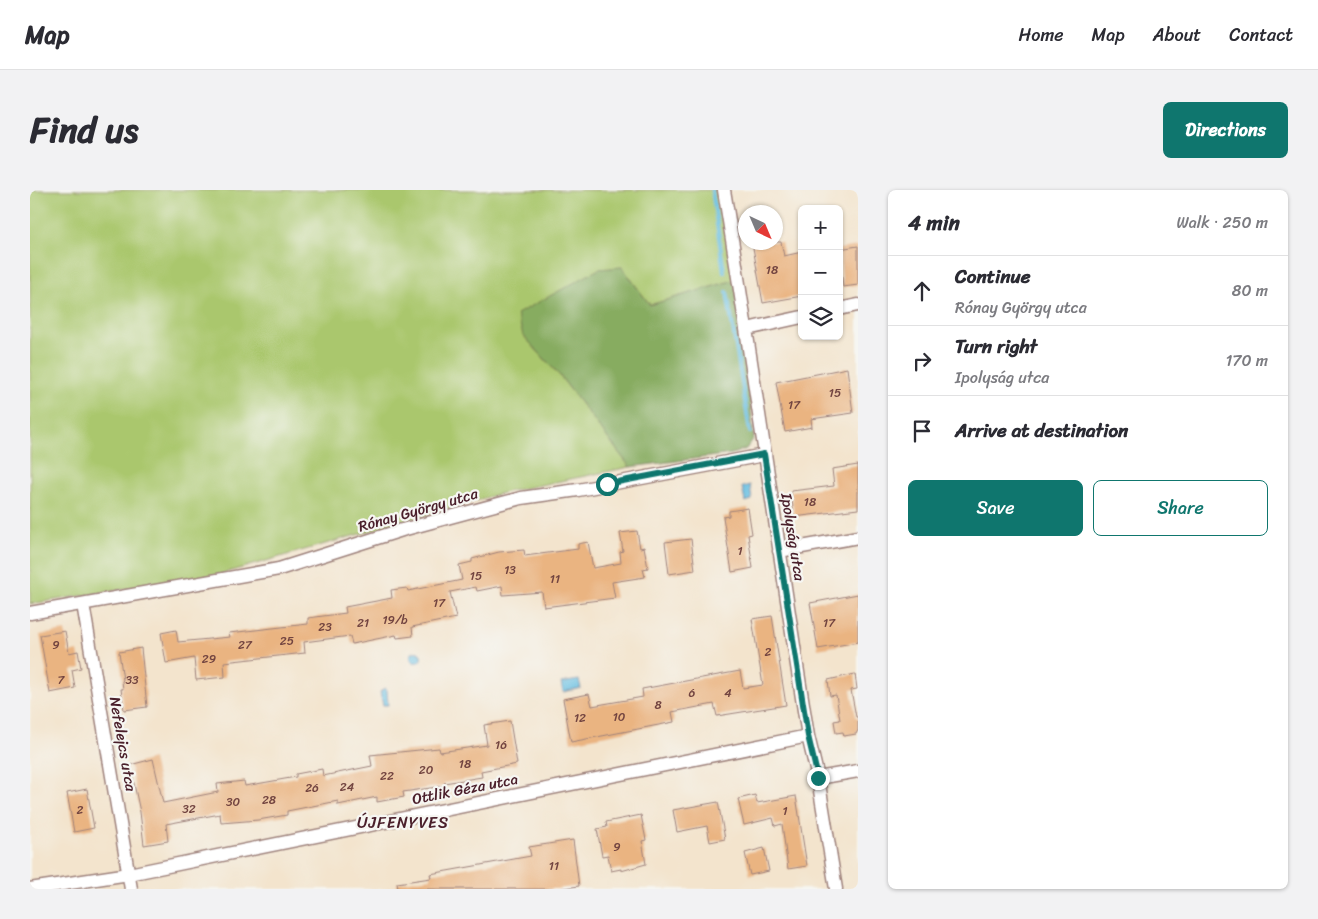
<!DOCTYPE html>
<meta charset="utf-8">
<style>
body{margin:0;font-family:Sriracha,sans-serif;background:#f2f2f3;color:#2b2b33}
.controls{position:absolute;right:15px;top:15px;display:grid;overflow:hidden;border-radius:8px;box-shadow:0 1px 4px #0004}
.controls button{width:45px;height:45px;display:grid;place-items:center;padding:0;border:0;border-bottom:1px solid #e1e1e2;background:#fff;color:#2b2b33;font:25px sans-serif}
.compass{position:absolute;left:708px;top:15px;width:45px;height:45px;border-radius:50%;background:#fff;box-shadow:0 1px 4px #0004;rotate:136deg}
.stop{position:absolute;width:15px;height:15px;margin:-11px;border:4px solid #0f766e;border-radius:50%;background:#fff}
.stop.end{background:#0f766e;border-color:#fff;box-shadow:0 1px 5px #0008}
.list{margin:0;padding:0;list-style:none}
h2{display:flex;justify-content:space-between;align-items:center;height:65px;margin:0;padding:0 20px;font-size:21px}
h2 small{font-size:16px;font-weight:400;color:#7c7c81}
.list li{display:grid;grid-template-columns:32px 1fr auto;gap:15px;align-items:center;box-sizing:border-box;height:70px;padding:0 20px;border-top:1px solid #e1e1e2}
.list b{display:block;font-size:19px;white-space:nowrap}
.list p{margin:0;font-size:16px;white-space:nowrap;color:#7c7c81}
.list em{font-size:16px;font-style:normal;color:#7c7c81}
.actions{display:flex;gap:10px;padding:15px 20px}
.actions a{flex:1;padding:11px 0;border:1px solid #0f766e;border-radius:8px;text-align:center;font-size:18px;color:#0f766e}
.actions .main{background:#0f766e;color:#fff}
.icon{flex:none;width:28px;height:28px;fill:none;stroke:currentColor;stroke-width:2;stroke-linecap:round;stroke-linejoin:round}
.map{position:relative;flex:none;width:828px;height:699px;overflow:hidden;border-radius:8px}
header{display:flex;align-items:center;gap:30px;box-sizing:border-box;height:70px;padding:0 25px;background:#fff;border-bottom:1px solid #e1e1e2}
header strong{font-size:24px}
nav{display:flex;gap:28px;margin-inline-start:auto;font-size:18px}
.intro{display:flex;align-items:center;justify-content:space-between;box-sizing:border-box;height:120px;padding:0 30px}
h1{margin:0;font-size:35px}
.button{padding:12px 22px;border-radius:8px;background:#0f766e;color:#fff;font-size:18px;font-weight:700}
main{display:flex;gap:30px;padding:0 30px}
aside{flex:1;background:#fff;border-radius:8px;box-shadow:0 1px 4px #0004}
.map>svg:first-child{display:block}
.green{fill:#aac76d;stroke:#7a734c}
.forest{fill:#87ac60;stroke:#686646}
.water{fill:#63bde1;stroke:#566e86}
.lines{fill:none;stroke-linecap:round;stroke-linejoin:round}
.stream{stroke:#63bde1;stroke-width:4}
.building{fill:#eab481}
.minor-casing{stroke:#9e827c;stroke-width:15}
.minor{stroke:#fff;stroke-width:12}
.route{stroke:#0f766e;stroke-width:6}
.labels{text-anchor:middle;stroke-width:4.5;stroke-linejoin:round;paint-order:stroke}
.number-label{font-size:12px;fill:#724440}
.street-label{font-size:15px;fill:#4a1f2b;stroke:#f6f6f2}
.neighbourhood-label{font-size:16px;letter-spacing:1px;fill:#4a1f2b;stroke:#f6f6f2}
</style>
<header>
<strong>Map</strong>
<nav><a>Home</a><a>Map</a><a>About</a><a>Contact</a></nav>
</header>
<div class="intro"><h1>Find us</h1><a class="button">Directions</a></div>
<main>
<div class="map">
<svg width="828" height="699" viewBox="0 0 828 699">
<rect width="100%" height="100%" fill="#f6f6f2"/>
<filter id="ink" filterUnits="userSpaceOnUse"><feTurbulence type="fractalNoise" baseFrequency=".02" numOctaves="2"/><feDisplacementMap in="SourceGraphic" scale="10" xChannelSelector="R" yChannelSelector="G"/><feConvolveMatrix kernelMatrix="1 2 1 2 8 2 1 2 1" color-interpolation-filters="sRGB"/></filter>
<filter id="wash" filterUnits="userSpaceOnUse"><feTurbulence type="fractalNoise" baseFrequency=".0096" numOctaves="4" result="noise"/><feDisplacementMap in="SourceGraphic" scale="20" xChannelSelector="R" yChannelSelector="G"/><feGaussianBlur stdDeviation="1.12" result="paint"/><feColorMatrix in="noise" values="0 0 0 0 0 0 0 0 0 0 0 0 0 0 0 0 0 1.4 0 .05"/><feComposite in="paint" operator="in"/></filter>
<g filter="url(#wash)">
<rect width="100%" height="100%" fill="#f3e4cd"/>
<!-- green -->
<path class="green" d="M0 0H694L708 89 620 115 592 77 493 145 530 186 600 277 476 302 191 384 0 414Z"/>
<!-- forest -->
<path class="forest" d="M592 77 620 115 708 89 724 248 716 259 702 264 600 277 530 186 493 145 487 124 569 79Z"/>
<!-- water -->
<path class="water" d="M720 295 722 310 715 312 712 297Z
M380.5 467a5.5 5.5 0 1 1 11 0a5.5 5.5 0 1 1-11 0Z
M549 490 551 498 533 502 531 493Z
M354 498 357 500 358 515H353L350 502Z"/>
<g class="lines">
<!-- stream -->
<path class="stream" d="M682 0 694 82
M697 102 720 242"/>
</g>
<g id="blocks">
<!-- building -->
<path class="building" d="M722 52H751L754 66 772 62V106L733 113Z
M828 56V95L813 97 809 59Z
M817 178 823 223 781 229 782 237 755 242 746 192Z
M828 275V319L764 327 761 301 804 296 802 279Z
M718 318 722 344 718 345 723 378 702 382 693 327 699 326V321Z
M607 341 610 358 614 357 618 378 613 379 615 387 582 392 585 408 514 417 512 402 473 405 472 396 447 401 446 397 420 402 426 428 382 437 383 446 367 448 366 445 322 454 320 446 274 452 275 463 194 472 195 487 166 490 164 468 136 473 131 443 146 440 148 452 200 447 199 443 278 434V428L316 423 315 417 362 408 361 400 377 398 378 401 432 390 429 375 442 372V369L469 362 494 360 495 366 548 359V354L558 352 563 378 591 373 590 362 593 361 590 343Z
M661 349 665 380 639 384 635 352Z
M828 404V452L788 459 780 413Z
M742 426 756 515 687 526 684 514 642 522 644 532 541 552 533 509 559 504 562 516 613 507 612 499 710 481 713 498 733 495 722 429Z
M35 441 39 463 48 461 51 478 42 480 45 498 20 503 10 445Z
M111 458 117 517 94 520 91 499H93L92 491 93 490 89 462Z
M825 484 827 499 821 500 826 527H828V540L826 544 814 546 813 542 806 543 804 531 810 530 806 505 800 506 798 490Z
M480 531 487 574 451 581 452 587 414 593V596L373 602 374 607 347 612V607L308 615V611L257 621V625L228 630 191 633 190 624 136 634 138 651 114 655 110 622 100 575 123 569 133 613 188 602 187 594 214 591 215 596 266 587V584L292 579 293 586 342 576 340 565 409 558 410 562 457 555 454 535Z
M57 599 64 638 44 642 37 603Z
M725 605 727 613 766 606 777 676 758 679 752 634 745 636 743 628 714 635 708 609Z
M688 612 695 649 680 652 677 636 647 642 643 620Z
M611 625 616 650 612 651 616 674 591 681V679L581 681 578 665 572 666 567 639 577 637 576 632Z
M543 650 549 696 527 699H368L367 693 401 688 400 684 501 666 499 657Z
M734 658 739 681 720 685 715 663Z"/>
</g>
</g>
<g filter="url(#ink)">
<use href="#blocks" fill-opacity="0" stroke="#9e827c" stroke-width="1"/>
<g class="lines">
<!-- minor casing -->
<g class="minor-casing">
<path id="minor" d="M694 0C724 182 749 364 778 546L788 588 806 699
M809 119 828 115
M717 139 772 127
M749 361 828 347
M53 414 101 699
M0 423 249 379 372 340 491 308 548 300 734 265
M788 588 828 581
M0 699 99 684 778 546"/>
</g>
<!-- minor -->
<use href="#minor" class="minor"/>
</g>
</g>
<g class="lines" filter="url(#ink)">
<!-- route -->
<path class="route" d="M577 294 734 264 778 546 788 588"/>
</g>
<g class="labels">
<!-- number labels -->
<g class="number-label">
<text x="742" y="84">18</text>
<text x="805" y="207">15</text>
<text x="764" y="219">17</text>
<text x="780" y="316">18</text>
<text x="710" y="365">1</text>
<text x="480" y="384">13</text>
<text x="446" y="390">15</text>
<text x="525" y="393">11</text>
<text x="409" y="417">17</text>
<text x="365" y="434">19/b</text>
<text x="333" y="437">21</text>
<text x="799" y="437">17</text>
<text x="295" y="441">23</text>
<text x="257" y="455">25</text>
<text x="26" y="459">9</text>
<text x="215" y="459">27</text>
<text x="738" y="466">2</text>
<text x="179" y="473">29</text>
<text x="31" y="494">7</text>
<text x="102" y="494">33</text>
<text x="662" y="507">6</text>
<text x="698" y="507">4</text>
<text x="628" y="519">8</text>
<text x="589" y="531">10</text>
<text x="550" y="532">12</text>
<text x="471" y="559">16</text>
<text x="435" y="578">18</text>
<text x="396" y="584">20</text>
<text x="357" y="590">22</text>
<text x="317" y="601">24</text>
<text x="282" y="602">26</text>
<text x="239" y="614">28</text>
<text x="203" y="616">30</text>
<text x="159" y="623">32</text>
<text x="50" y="624">2</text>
<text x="755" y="625">1</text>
<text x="587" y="661">9</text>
<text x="524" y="680">11</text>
</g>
<!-- street labels -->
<g class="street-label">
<text transform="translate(388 320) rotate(-16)" y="5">Rónay György utca</text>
<text transform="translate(763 347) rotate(81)" y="5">Ipolyság utca</text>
<text transform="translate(93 554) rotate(80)" y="5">Nefelejcs utca</text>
<text transform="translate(435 599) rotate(-11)" y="5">Ottlik Géza utca</text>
</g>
<!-- neighbourhood labels -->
<g class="neighbourhood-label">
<text x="373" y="638">ÚJFENYVES</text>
</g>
</g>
</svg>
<div class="controls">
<button>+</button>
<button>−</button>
<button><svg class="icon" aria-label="layers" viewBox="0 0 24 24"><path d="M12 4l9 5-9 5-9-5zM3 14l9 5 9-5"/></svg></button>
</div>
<svg class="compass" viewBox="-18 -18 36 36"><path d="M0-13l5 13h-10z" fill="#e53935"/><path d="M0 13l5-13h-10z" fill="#7c7c81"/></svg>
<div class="stop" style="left:577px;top:294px"></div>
<div class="stop end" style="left:788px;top:588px"></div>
</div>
<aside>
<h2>4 min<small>Walk · 250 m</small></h2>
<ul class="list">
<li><svg class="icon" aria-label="ahead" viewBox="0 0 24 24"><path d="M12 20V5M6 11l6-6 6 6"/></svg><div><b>Continue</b><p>Rónay György utca</p></div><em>80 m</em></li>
<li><svg class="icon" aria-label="right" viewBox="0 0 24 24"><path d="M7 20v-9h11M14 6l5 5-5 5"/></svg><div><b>Turn right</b><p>Ipolyság utca</p></div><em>170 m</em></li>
<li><svg class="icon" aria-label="arrive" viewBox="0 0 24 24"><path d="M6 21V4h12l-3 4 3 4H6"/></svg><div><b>Arrive at destination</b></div></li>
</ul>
<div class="actions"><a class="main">Save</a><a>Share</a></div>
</aside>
</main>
